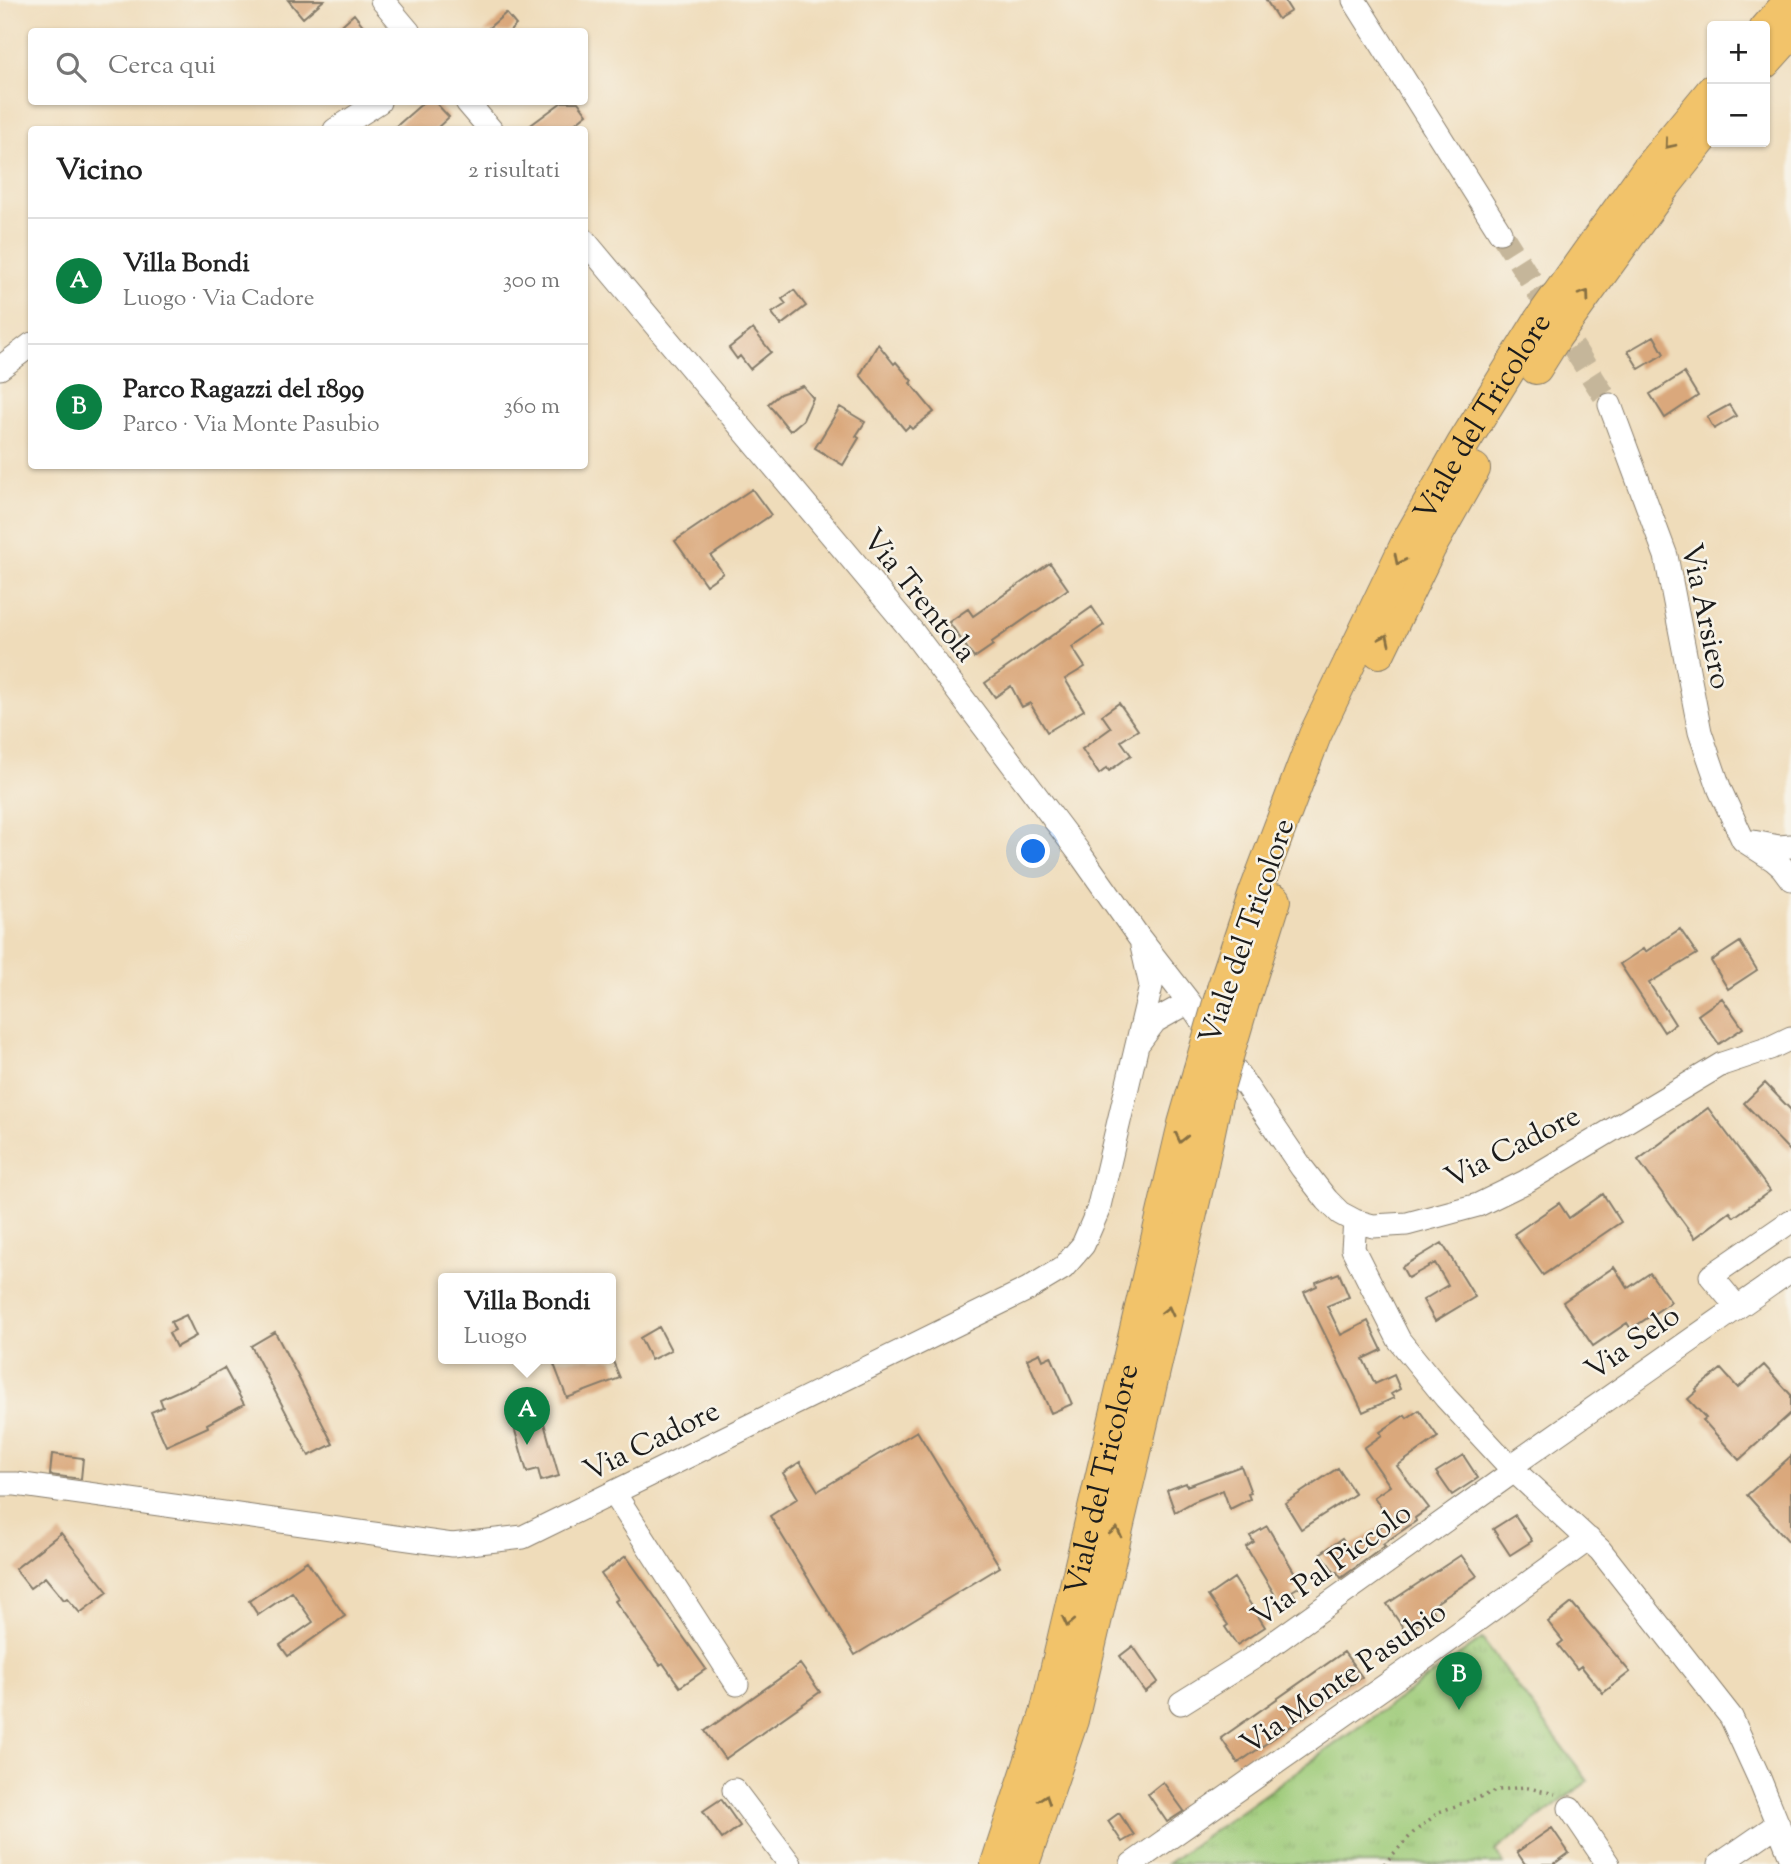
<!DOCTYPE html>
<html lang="it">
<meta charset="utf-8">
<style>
body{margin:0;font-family:"Sorts Mill Goudy",serif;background:#f2f2f2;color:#222}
.controls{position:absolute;right:21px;top:21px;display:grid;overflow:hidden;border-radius:7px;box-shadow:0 2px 5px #0004}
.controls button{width:63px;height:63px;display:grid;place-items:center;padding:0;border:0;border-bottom:2px solid #e0e0e0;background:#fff;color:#222;font:35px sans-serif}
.you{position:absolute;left:1034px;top:852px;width:24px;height:24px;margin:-18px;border:5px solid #fff;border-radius:50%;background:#1a73e8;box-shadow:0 0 0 10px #1a73e833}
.badge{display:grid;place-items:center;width:46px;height:46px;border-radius:50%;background:#0b8043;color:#fff;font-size:23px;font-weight:700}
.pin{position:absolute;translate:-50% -58px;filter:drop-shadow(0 2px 4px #0008)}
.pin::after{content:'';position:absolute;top:37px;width:24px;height:21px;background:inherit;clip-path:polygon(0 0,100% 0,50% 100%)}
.popup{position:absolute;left:438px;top:1273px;width:178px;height:91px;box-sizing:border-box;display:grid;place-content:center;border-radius:7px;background:#fff;filter:drop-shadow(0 2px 5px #0005);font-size:23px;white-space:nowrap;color:#767676}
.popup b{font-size:26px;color:#222}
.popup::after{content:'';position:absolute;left:50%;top:100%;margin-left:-14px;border:14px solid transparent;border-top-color:#fff}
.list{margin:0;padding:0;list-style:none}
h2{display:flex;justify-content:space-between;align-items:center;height:91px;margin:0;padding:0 28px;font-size:30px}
h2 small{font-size:23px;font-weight:400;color:#767676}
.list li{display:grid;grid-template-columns:46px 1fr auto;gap:21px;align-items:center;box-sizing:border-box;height:126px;padding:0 28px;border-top:2px solid #e0e0e0}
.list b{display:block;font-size:26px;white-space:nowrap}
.list p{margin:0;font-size:23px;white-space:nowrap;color:#767676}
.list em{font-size:23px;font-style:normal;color:#767676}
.icon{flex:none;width:38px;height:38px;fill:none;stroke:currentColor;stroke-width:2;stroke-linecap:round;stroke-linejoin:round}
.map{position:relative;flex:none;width:1791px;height:1864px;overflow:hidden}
.search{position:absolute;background:#fff;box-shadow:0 2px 5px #0004;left:28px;top:28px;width:560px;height:77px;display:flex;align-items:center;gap:18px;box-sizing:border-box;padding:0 24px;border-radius:7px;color:#767676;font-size:26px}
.panel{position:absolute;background:#fff;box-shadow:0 2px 5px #0004;left:28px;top:126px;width:560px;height:343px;border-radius:7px}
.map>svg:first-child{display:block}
.park{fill:url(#park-tufts);stroke:#5d744a;stroke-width:2}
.building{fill:#daa87b}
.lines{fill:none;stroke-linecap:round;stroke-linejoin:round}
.minor-tunnel{stroke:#c5b69a;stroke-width:23;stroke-dasharray:23 11;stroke-linecap:butt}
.minor-casing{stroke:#867c6b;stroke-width:25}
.highway-casing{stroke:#867c6b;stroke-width:34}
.path{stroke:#867c6b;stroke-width:3.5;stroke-dasharray:2 5;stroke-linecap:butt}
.minor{stroke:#fff;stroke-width:23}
.highway{stroke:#f2c36a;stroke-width:32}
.highway-bridge-casing{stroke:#867c6b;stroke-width:34;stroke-linecap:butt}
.highway-bridge{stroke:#f2c36a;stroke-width:32}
.oneway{stroke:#877043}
.labels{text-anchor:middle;stroke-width:5;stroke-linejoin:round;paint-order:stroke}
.street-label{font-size:30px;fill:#1c1c1c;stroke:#f7f3e8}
</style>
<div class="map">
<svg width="1791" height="1864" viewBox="0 0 1791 1864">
<defs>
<pattern id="park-tufts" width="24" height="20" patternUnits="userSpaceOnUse" patternTransform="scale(1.75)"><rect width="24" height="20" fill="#9ecb79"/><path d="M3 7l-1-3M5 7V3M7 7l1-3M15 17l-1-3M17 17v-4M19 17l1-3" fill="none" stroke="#88ae68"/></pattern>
</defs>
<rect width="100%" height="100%" fill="#f7f3e8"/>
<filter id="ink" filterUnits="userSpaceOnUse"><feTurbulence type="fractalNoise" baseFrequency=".0143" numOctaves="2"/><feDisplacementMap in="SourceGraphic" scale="14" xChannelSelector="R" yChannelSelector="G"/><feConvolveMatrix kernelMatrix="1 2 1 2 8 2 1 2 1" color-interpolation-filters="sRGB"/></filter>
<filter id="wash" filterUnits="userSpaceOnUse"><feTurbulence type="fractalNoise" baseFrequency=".00686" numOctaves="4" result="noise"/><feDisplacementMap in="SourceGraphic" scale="28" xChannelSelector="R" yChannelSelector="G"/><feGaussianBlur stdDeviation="1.57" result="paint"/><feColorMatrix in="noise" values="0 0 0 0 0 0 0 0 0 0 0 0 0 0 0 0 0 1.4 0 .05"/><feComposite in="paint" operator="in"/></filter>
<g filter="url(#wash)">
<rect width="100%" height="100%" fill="#efdcba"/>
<!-- park -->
<path class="park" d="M1482 1639 1588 1781 1495 1851 1504 1864H1167Z"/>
<g id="blocks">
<!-- building -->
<path class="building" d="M288 0H324L303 18Z
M1266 0H1284L1291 11 1278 19Z
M506 13 516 25 509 32H484Z
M354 14 368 32H334Z
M424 102H435L449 117 435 130H392Z
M562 102H578L587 114 567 130H524Z
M794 290 806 306 781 325 772 313 786 304 782 299Z
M753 329 771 352 750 369 740 356 737 359 729 348Z
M1654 336 1664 354 1639 369 1628 351Z
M878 344 894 364 896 362 912 381 910 383 934 412 912 429 909 426 905 430 860 375Z
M1684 373 1698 396 1665 418 1650 394Z
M803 386 813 398 803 420 790 431 768 404 780 394Z
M1729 405 1736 416 1714 429 1707 417Z
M840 407 865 422 856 436 859 438 843 465 815 448Z
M752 489 771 515 711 556 723 573 706 585 675 541Z
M1050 563 1068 589 992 642 993 645 974 658 949 622 968 609 973 616Z
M1092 607 1104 625 1072 647 1085 667 1065 679 1084 710 1047 732 1030 703 1022 707 1011 686 995 697 985 683Z
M1119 703 1138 730 1121 741 1131 755 1109 771 1107 768 1099 774 1082 749 1111 728 1102 715Z
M1680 929 1697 954 1649 983 1675 1024 1664 1032 1620 964 1643 949 1645 952Z
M1740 942 1757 970 1728 989 1711 961Z
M1722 998 1743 1028 1719 1044 1698 1015Z
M1765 1083 1791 1110V1152L1744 1103Z
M1708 1108 1770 1191 1734 1217 1730 1212 1695 1238 1638 1160Z
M1603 1194 1621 1222 1543 1275 1514 1234 1559 1203 1569 1218Z
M1442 1243 1475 1297 1435 1321 1423 1300 1448 1285 1435 1263 1408 1278 1402 1267Z
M1614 1267 1628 1288 1650 1273 1671 1302 1631 1329 1627 1323 1593 1346 1563 1302Z
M1339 1273 1349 1297 1327 1306 1341 1335 1368 1321 1382 1350 1363 1359 1375 1384 1394 1375 1400 1389 1391 1394 1394 1398 1363 1412 1304 1292 1317 1286 1316 1282Z
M186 1315 196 1336 176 1347 169 1333 175 1330 171 1322Z
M659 1327 671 1350 651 1360 640 1338Z
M275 1332 333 1444 309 1456 251 1346Z
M1040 1353 1043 1360 1051 1356 1072 1404 1051 1413 1027 1359Z
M552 1359H612L620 1378 567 1398Z
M1764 1365 1791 1395V1413L1739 1460 1703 1420 1706 1418 1688 1399 1697 1391 1696 1389 1721 1369 1738 1388Z
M224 1368 244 1404 207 1424 208 1427 166 1446 151 1412 163 1407 160 1399 189 1386 190 1387Z
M540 1409 559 1476 541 1481 538 1469 527 1472 511 1417Z
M1419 1410 1438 1437 1397 1466 1429 1508 1415 1518 1416 1521 1383 1544 1385 1546 1341 1578 1337 1572 1335 1573 1321 1553 1342 1539 1348 1548 1390 1520 1374 1497 1390 1486 1364 1448 1382 1435 1380 1432 1405 1415 1407 1418Z
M917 1431 1000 1567 855 1655 770 1516 798 1498 783 1473 800 1462 818 1491Z
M52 1454 83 1458 81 1479 50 1475Z
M1463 1455 1478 1478 1452 1495 1436 1472Z
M1791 1456V1544L1747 1495Z
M1241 1466 1251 1493 1248 1494 1250 1499 1230 1509 1223 1490 1193 1502 1175 1512 1167 1490 1186 1483 1187 1486Z
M1338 1468 1355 1494 1301 1529 1285 1503Z
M1515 1515 1532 1541 1510 1555 1493 1529Z
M1267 1526 1302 1585 1292 1591 1295 1596 1281 1605 1246 1547 1254 1542 1250 1536Z
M61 1533 108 1592 80 1613 67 1598 64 1600 45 1577 30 1588 15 1569Z
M1461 1555 1477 1576 1430 1607 1434 1613 1406 1632 1387 1604Z
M626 1556 706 1669 680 1687 663 1663 660 1665 615 1601 618 1599 601 1574Z
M307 1561 345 1616 288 1656 280 1645 313 1622 292 1592 258 1615 249 1601Z
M1234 1578 1265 1627 1237 1645 1225 1627 1228 1625 1208 1596Z
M1572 1603 1630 1672 1603 1693 1581 1666 1577 1669 1558 1645 1563 1641 1548 1622Z
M1133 1646 1158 1682 1145 1692 1120 1656Z
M1344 1652 1362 1677 1238 1763 1221 1738Z
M800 1664 820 1692 725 1759 705 1731Z
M1163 1782 1184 1811 1167 1822 1148 1794Z
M721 1799 740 1826 722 1839 703 1811Z
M1119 1813 1134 1835 1122 1842 1108 1821Z
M1552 1828 1569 1853 1554 1864H1525L1517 1852Z"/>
</g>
</g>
<g filter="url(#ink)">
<use href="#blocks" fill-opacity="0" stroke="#867c6b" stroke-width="2"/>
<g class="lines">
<!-- minor-tunnel -->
<path class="minor-tunnel" d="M1500 232 1610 405"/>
<!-- minor casing -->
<g class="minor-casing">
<path id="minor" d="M382 0 409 32
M1354 0 1500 232
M467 102 491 130
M335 130 379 102
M584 240 912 631 1078 851 1140 939 1189 1002 1302 1168 1327 1200 1340 1213 1355 1221 1373 1226 1407 1224 1478 1205 1525 1182 1722 1064 1770 1048 1791 1038
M0 368 32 344
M1610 405 1666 556 1700 732 1720 790 1743 840 1774 860 1782 867 1791 879
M1753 842 1779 847 1791 846
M1140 1041 1155 1021 1189 1002
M1355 1221 1353 1249 1399 1340 1446 1398 1510 1467 1600 1550 1731 1717 1759 1778 1791 1857
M1737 1307 1711 1276 1791 1221
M1510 1467 1791 1270
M0 1484H16L452 1545 523 1537 1028 1289 1063 1268 1083 1245 1098 1210 1151 986 1142 946
M614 1493 737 1684
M1181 1703 1253 1658 1514 1471
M734 1790 790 1864
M1570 1808 1608 1864
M1132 1864 1422 1660 1589 1539
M1720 1864 1778 1824"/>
</g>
<!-- highway casing -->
<g class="highway-casing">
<g id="highway">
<path d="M1765 30 1791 0"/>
<path d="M1765 62 1791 33"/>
<path d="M1536 368 1556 336 1665 185 1712 126"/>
<path d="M1379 652 1429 549 1474 469"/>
<path id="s1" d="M1223 989 1255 893 1315 735 1408 541 1463 444 1540 320 1647 170 1712 91"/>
<path d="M1244 999 1275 900"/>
<path id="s2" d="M997 1864 1046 1714 1184 1124 1199 1072"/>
<path d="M1023 1864 1072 1720 1199 1179 1219 1084"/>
</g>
</g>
<!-- path -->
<path class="path" d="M1384 1864 1413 1833 1439 1812 1499 1790 1524 1787 1555 1794"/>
<!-- minor -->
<use href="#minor" class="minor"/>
<!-- highway -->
<use href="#highway" class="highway"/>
<!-- highway-bridge casing -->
<g class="highway-bridge-casing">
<path id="highway-bridge" d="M1199 1072 1223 989
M1219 1084 1244 999"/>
</g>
<!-- highway-bridge -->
<use href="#highway-bridge" class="highway-bridge"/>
</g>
<!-- one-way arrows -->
<defs><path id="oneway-chevron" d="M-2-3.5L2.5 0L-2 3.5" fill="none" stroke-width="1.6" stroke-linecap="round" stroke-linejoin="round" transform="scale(1.75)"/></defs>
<g class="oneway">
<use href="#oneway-chevron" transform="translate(1669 144) rotate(130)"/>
<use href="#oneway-chevron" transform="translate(1585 295) rotate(-54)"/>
<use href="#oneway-chevron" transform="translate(1399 560) rotate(116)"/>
<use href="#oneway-chevron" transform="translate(1385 639) rotate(-64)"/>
<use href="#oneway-chevron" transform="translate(1181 1138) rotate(103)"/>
<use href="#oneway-chevron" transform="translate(1168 1311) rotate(-77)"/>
<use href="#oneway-chevron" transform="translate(1116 1532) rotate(-77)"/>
<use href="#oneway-chevron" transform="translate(1068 1622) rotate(103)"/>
<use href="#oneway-chevron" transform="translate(1045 1799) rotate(-71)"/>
</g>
</g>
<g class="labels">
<!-- street labels -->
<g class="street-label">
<text dy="10" stroke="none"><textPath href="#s1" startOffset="630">Viale del Tricolore</textPath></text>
<text transform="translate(920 595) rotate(51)" y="10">Via Trentola</text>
<text transform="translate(1707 616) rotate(78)" y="10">Via Arsiero</text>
<text transform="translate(1246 931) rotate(-71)" y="10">Viale del Tricolore</text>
<text transform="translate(1512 1146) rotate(-27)" y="10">Via Cadore</text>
<text transform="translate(1632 1342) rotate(-35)" y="10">Via Selo</text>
<text transform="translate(651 1440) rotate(-26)" y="10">Via Cadore</text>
<text dy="10" stroke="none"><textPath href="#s2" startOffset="399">Viale del Tricolore</textPath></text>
<text transform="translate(1331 1564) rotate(-36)" y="10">Via Pal Piccolo</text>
<text transform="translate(1343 1677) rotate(-35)" y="10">Via Monte Pasubio</text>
</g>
</g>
</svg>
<div class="controls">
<button>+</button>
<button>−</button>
</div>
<div class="you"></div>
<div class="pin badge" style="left:527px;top:1445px">A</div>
<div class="popup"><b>Villa Bondi</b>Luogo</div>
<div class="pin badge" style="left:1459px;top:1710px">B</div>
<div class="search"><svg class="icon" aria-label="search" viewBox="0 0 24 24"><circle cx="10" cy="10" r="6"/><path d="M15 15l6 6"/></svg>Cerca qui</div>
<section class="panel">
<h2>Vicino<small>2 risultati</small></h2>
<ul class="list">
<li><span class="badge">A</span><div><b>Villa Bondi</b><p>Luogo · Via Cadore</p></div><em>300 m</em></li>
<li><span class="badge">B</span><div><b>Parco Ragazzi del 1899</b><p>Parco · Via Monte Pasubio</p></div><em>360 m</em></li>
</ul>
</section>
</div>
